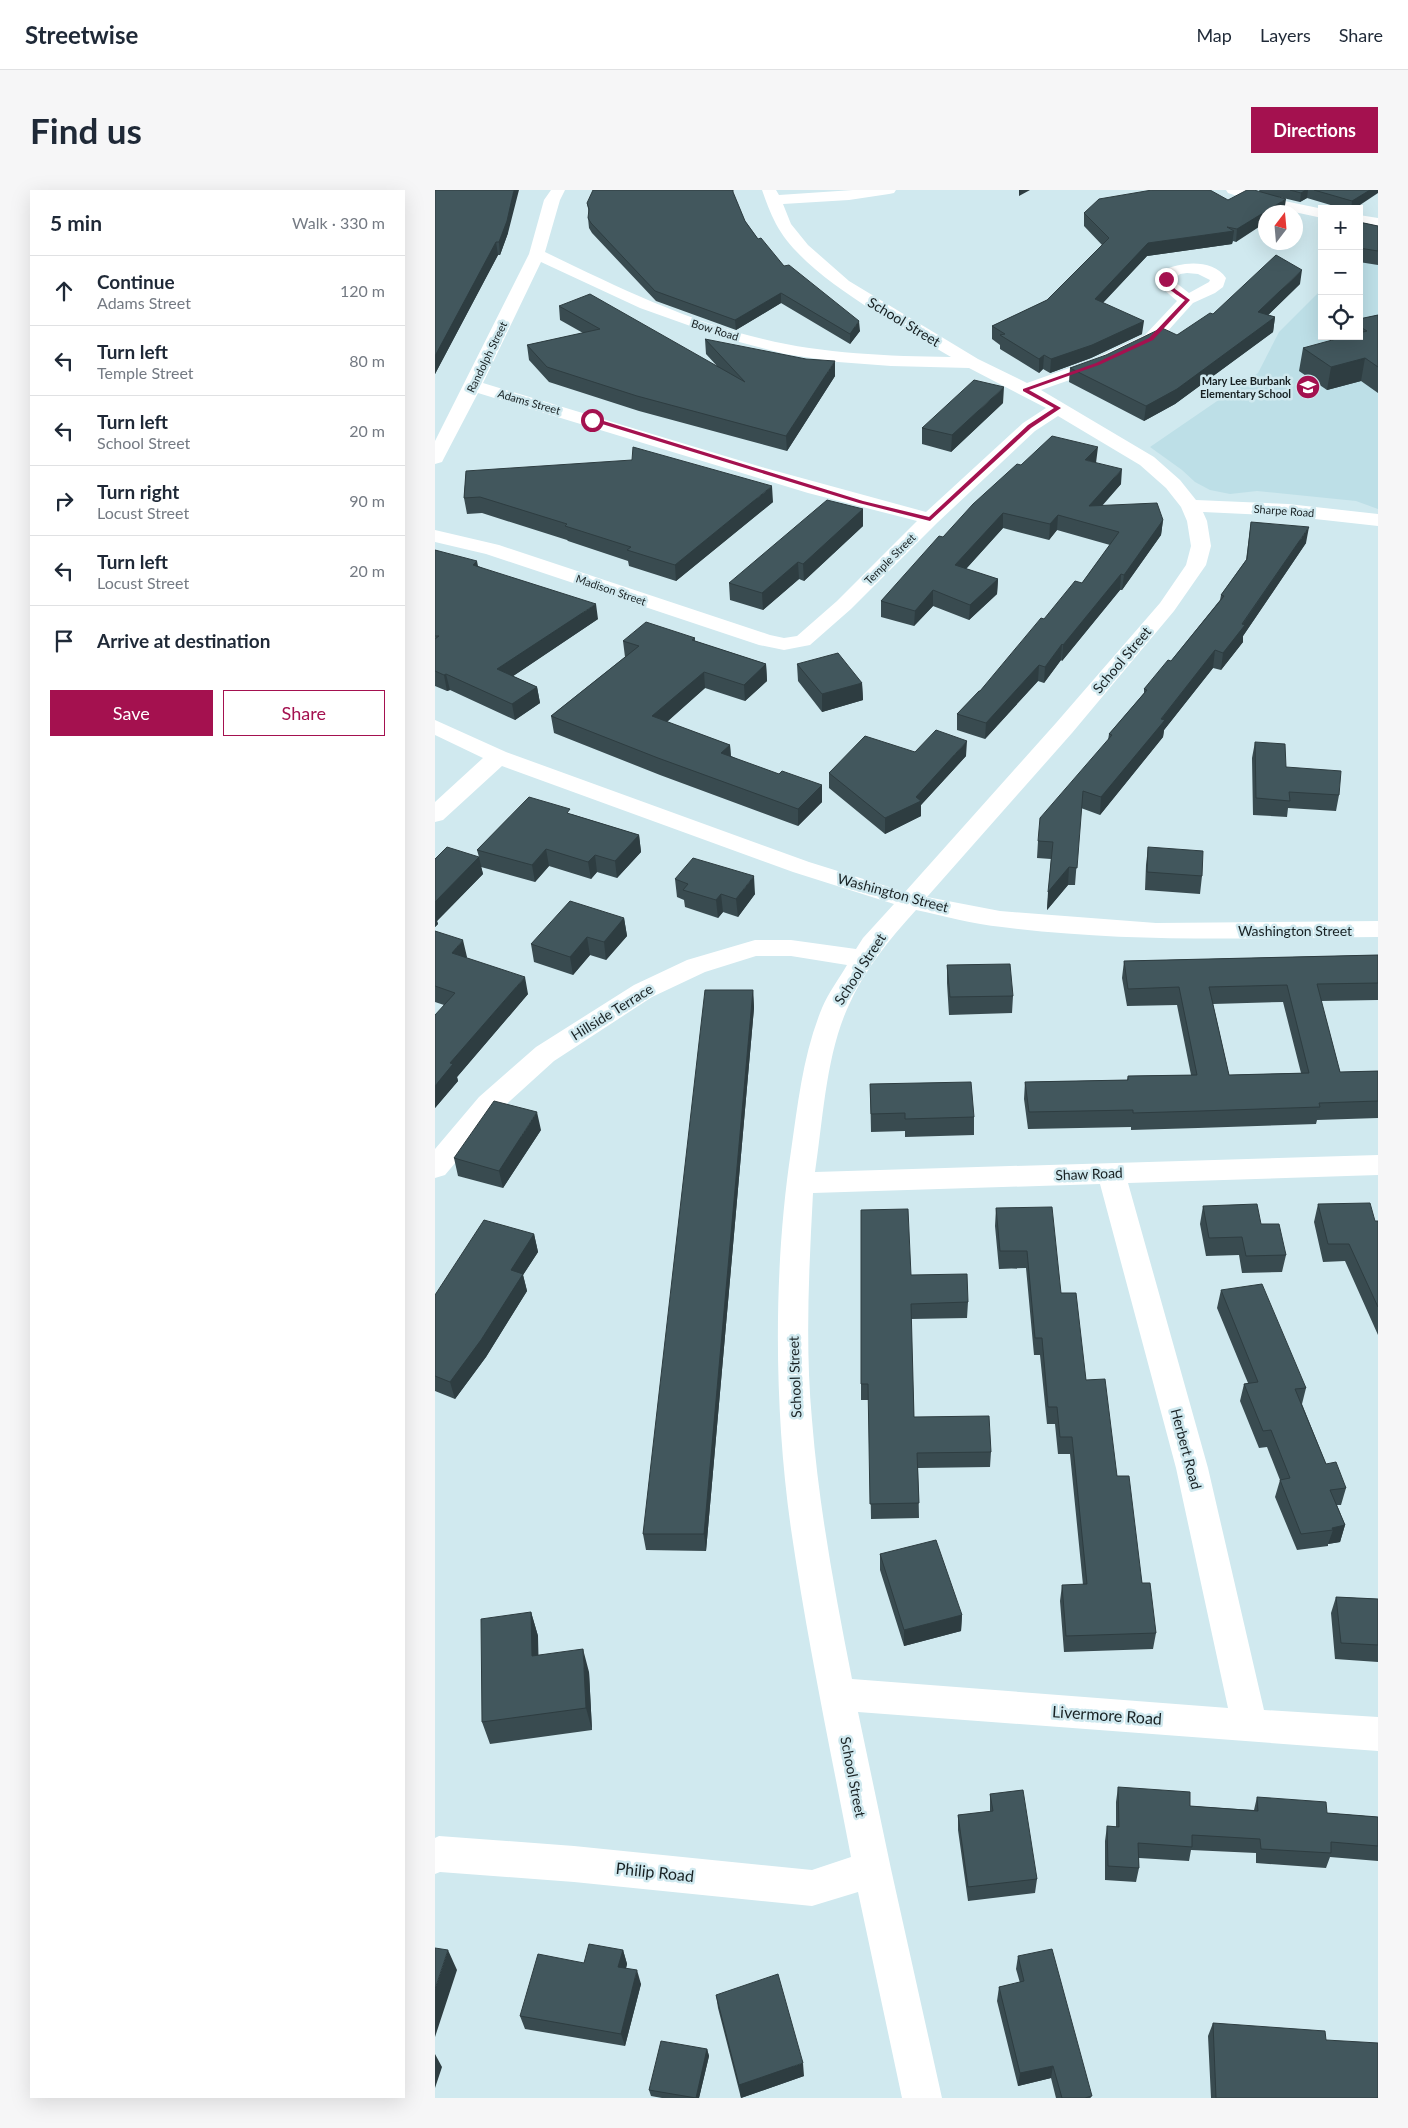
<!DOCTYPE html>
<meta charset="utf-8">
<style>
body{margin:0;font-family:Lato,sans-serif;background:#f6f6f7;color:#1f2937}
.controls{position:absolute;right:15px;top:15px;display:grid;overflow:hidden;border-radius:0px;box-shadow:0 5px 20px #0002}
.controls button{width:45px;height:45px;display:grid;place-items:center;padding:0;border:0;border-bottom:1px solid #e0e1e3;background:#fff;color:#1f2937;font:25px sans-serif}
.compass{position:absolute;left:823px;top:15px;width:45px;height:45px;border-radius:50%;background:#fff;box-shadow:0 5px 20px #0002;rotate:16deg}
.stop{position:absolute;width:15px;height:15px;margin:-11px;border:4px solid #a4114f;border-radius:50%;background:#fff}
.stop.end{background:#a4114f;border-color:#fff;box-shadow:0 1px 5px #0008}
.list{margin:0;padding:0;list-style:none}
h2{display:flex;justify-content:space-between;align-items:center;height:65px;margin:0;padding:0 20px;font-size:21px}
h2 small{font-size:16px;font-weight:400;color:#747a83}
.list li{display:grid;grid-template-columns:32px 1fr auto;gap:15px;align-items:center;box-sizing:border-box;height:70px;padding:0 20px;border-top:1px solid #e0e1e3}
.list b{display:block;font-size:19px;white-space:nowrap}
.list p{margin:0;font-size:16px;white-space:nowrap;color:#747a83}
.list em{font-size:16px;font-style:normal;color:#747a83}
.actions{display:flex;gap:10px;padding:15px 20px}
.actions a{flex:1;padding:11px 0;border:1px solid #a4114f;border-radius:0px;text-align:center;font-size:18px;color:#a4114f}
.actions .main{background:#a4114f;color:#fff}
.icon{flex:none;width:28px;height:28px;fill:none;stroke:currentColor;stroke-width:2;stroke-linecap:round;stroke-linejoin:round}
.map{position:relative;flex:none;width:943px;height:1908px;overflow:hidden;border-radius:0px}
header{display:flex;align-items:center;gap:30px;box-sizing:border-box;height:70px;padding:0 25px;background:#fff;border-bottom:1px solid #e0e1e3}
header strong{font-size:24px}
nav{display:flex;gap:28px;margin-inline-start:auto;font-size:18px}
.intro{display:flex;align-items:center;justify-content:space-between;box-sizing:border-box;height:120px;padding:0 30px}
h1{margin:0;font-size:35px}
.button{padding:12px 22px;border-radius:0px;background:#a4114f;color:#fff;font-size:18px;font-weight:700}
main{display:flex;gap:30px;padding:0 30px}
aside{flex:1;background:#fff;border-radius:0px;box-shadow:0 5px 20px #0002}
.map>svg:first-child{display:block}
.built{fill:#bddfe7}
.lines{fill:none;stroke-linecap:round;stroke-linejoin:round}
.minor{fill:#fff;fill-rule:evenodd}
.wall{fill:#394b50;fill-rule:evenodd}
.shaded-wall{fill:#2e3d41}
.building{fill:#42575d;stroke:#2e3d41;fill-rule:evenodd}
.route{fill:#a4114f}
.labels{text-anchor:middle;stroke-width:5;stroke-linejoin:round;paint-order:stroke}
.far-street-label{font-size:11px;fill:#182123;stroke:#d0e9ef}
.far-poi-label{font-size:11px;font-weight:bold;fill:#182123;stroke:#d0e9ef;text-anchor:end}
.street-label{font-size:14px;fill:#182123;stroke:#d0e9ef}
.near-street-label{font-size:16px;fill:#182123;stroke:#d0e9ef}
</style>
<header>
<strong>Streetwise</strong>
<nav><a>Map</a><a>Layers</a><a>Share</a></nav>
</header>
<div class="intro"><h1>Find us</h1><a class="button">Directions</a></div>
<main>
<aside>
<h2>5 min<small>Walk · 330 m</small></h2>
<ul class="list">
<li><svg class="icon" aria-label="ahead" viewBox="0 0 24 24"><path d="M12 20V5M6 11l6-6 6 6"/></svg><div><b>Continue</b><p>Adams Street</p></div><em>120 m</em></li>
<li><svg class="icon" aria-label="left" viewBox="0 0 24 24"><path d="M17 20v-9H6M10 6l-5 5 5 5"/></svg><div><b>Turn left</b><p>Temple Street</p></div><em>80 m</em></li>
<li><svg class="icon" aria-label="left" viewBox="0 0 24 24"><path d="M17 20v-9H6M10 6l-5 5 5 5"/></svg><div><b>Turn left</b><p>School Street</p></div><em>20 m</em></li>
<li><svg class="icon" aria-label="right" viewBox="0 0 24 24"><path d="M7 20v-9h11M14 6l5 5-5 5"/></svg><div><b>Turn right</b><p>Locust Street</p></div><em>90 m</em></li>
<li><svg class="icon" aria-label="left" viewBox="0 0 24 24"><path d="M17 20v-9H6M10 6l-5 5 5 5"/></svg><div><b>Turn left</b><p>Locust Street</p></div><em>20 m</em></li>
<li><svg class="icon" aria-label="arrive" viewBox="0 0 24 24"><path d="M6 21V4h12l-3 4 3 4H6"/></svg><div><b>Arrive at destination</b></div></li>
</ul>
<div class="actions"><a class="main">Save</a><a>Share</a></div>
</aside>
<div class="map">
<svg width="943" height="1908" viewBox="0 0 943 1908">
<rect width="100%" height="100%" fill="#d0e9ef"/>
<!-- built -->
<path class="built" d="M924 70 943 74V319L921 311 822 301 795 304 775 300 760 292 747 280 715 257 823 183 844 142 887 99V146H924Z"/>
<g class="lines">
<!-- minor -->
<path class="minor" d="M116 0H130L125 10 110 62C180 96 252 131 328 149 389 164 453 166 516 167 465 136 369 87 341 34 335 23 331 11 327 0H341L344 5 418 0H461L459 3 454 4 414 10 348 14 356 34 373 55 414 91 543 169 592 193 657 170 710 145 742 111 726 97 723 89 728 81C746 71 778 69 791 88L788 97 780 103 758 113 722 153 669 178 606 200 719 267 745 290 761 310 853 314 943 324V336L853 326 768 322 772 331 776 356 771 375 739 421 637 543 492 707 565 721 721 733 943 731V747C817 748 692 753 567 737 538 734 509 726 481 720 454 750 429 780 413 817 391 865 388 930 380 982L943 965V985L693 993 773 1278 829 1520 943 1527V1561L423 1522 456 1679 507 1908H467L423 1702 377 1716 139 1692 5 1682 0 1684V1648L4 1646 139 1656 377 1680 416 1667C395 1558 372 1449 356 1339 339 1219 338 1080 356 961 363 913 368 864 387 818 393 803 404 789 412 775L356 766H321L270 782 217 807 119 871 64 921 10 985 0 988V959L44 907 101 857 199 795 252 770 320 750H356L421 759 428 748 459 714 358 682 67 576 8 630 0 632V612L48 568 0 545V530L71 562 374 672 470 702 621 533 725 413 751 375 756 356 752 331 746 317 731 298 705 275 623 226 600 241 502 333 416 419 375 455 349 460 324 455 51 364 0 352V340L64 355 335 445 349 448 362 446 402 411 482 331 373 303 43 203 9 268 7 272 0 274V251L94 64 109 10ZM106 72 205 118 289 148 350 164 403 172 456 176 534 178 611 218 588 233 491 322 330 278 48 193ZM752 83 763 84 775 90 774 92 754 103 740 92 739 89 745 84ZM665 994 741 1278 793 1518 417 1489C400 1403 384 1318 377 1230 370 1155 374 1079 378 1003Z
M791 0H813L840 9 888 19H887V28L832 16 793 3Z
M924 25 943 28V38L924 35Z"/>
</g>
<!-- wall -->
<path class="wall" d="M0 0 73 43 65 65H63L0 184Z
M824 0H943L919 19H909L872 8 865 12 844 7 849 22H830L801 52 798 51 797 54 712 66 668 113 707 144 656 168 615 183 608 179 604 183 565 159V155L557 149V136L612 110 667 55 649 36V23L793 10 825 2Z
M298 3 310 31 323 49 349 76 425 141 415 154 346 113 301 140 221 111 157 43 154 38 153 28 154 24 152 13Z
M924 32 943 36V75L924 72Z
M865 94 833 125 840 127 838 142 740 214 709 231 634 192 635 178 742 145 778 124Z
M124 116 282 176 271 164 270 149 400 186 352 261 204 221 114 192 94 170 92 155 148 143 125 130Z
M943 125V203L926 191 892 200 864 181 868 158 924 146V129Z
M568 213 516 262 487 254V238Z
M661 273 686 294 667 316 728 330 726 345 687 400H685L627 471 626 470 609 493 603 491 550 549 522 540V524L545 501 647 393 675 355 622 340 614 350 568 338 531 379 563 389 562 404 534 430 498 416 479 436 446 427V411L508 347 586 275Z
M31 281 338 312 241 391 194 376 193 371 133 351 132 350 47 323 32 324 29 308Z
M428 319V336L369 391 364 389 328 420 295 410 294 393Z
M816 332 871 353 808 446V452L786 480 778 478 729 540 728 547 665 625 646 618 640 695H633L612 720 616 669 602 668 603 651 673 550 674 544 709 503V499L736 471 785 410 786 405 811 370Z
M0 360 43 376 163 429 78 486 102 497 105 513 80 530 15 500 12 501 0 496Z
M260 448V451L331 474 332 491 310 511 270 498 232 532 295 555 296 566 387 612 363 636 225 585 119 543 116 526 190 467 188 451Z
M362 474 427 493 428 510 387 522 363 491Z
M820 552 851 577 904 605 901 621 853 618 852 627 818 625 817 568Z
M480 562 531 566 486 615V626L450 644 394 598V583Z
M136 624 204 645 206 662 182 688 162 682 156 689 114 676 100 692 46 677 48 684 2 731 3 734 0 737V669L44 667 42 660Z
M713 657 767 686 765 704 710 700 711 675Z
M240 689 320 704 303 727 288 722 283 728 250 717 249 710 242 707Z
M189 728 192 746 171 770 155 765 138 785 99 772 96 754Z
M0 741 32 767 31 768 93 804 22 887 23 891 0 918 9 815 0 812Z
M943 765V810L886 811 905 882 943 881V928L882 930 881 934 763 938 696 940V937L593 939 589 909 590 892 692 890 693 886 756 885 742 815 692 816 687 788 689 771ZM848 812 866 883 794 885 778 814Z
M512 775 578 806 577 823 514 825 512 793Z
M318 800 319 818 271 1361 211 1360 208 1344Z
M435 894 539 927V945L470 947V941L436 942Z
M106 940 68 998 23 986 19 968Z
M883 1014 940 1031H943V1145L910 1071 888 1072 879 1032Z
M768 1016 826 1034 851 1065 847 1082 807 1083 804 1065 771 1066 765 1034Z
M561 1018 626 1103 651 1190 682 1286 707 1393 721 1443 718 1459 629 1462 625 1411 627 1395H648L635 1264H623L620 1234H612L605 1165H599L591 1078 564 1079 560 1036Z
M99 1044 103 1062 88 1085 92 1101 51 1167 20 1209 0 1201V1105Z
M476 1085 533 1112 532 1128 476 1129 479 1227 556 1262 555 1277 483 1278 484 1328 436 1329 434 1210H426V1194Z
M786 1100 871 1198 867 1214 891 1274 911 1298 906 1315H902L910 1335 905 1352 893 1354V1356L862 1360 840 1307 845 1290 832 1257 824 1258 805 1211 809 1194 813 1193 782 1118Z
M445 1364 527 1425 526 1441 469 1456 445 1380Z
M901 1407 943 1409V1472L900 1469 896 1423Z
M96 1422 103 1446V1465L154 1482 157 1540 55 1554 47 1532Z
M683 1597 755 1616 819 1620 822 1607 892 1623 943 1627V1671L895 1667 891 1678 821 1673V1663L756 1660 754 1671 704 1668V1678L701 1692 670 1690V1651L672 1636 681 1637V1612Z
M555 1604 602 1689 600 1703 533 1711 523 1640V1625L555 1622Z
M188 1760 192 1774 191 1779 206 1794 190 1856 90 1839 85 1826 149 1773Z
M583 1766 656 1908H621L616 1888 583 1896 562 1811 564 1797 585 1793 581 1779Z
M281 1805 369 1886 306 1908 283 1818Z
M778 1833 891 1850 943 1908H776L773 1846Z
M272 1859 274 1866 264 1908H227L216 1906 214 1900Z"/>
<!-- shaded-wall -->
<path class="shaded-wall" d="M79 0H84L73 43 65 65 64 52Z
M584 0H595L584 6Z
M871 0H873L872 8 865 12 866 3Z
M935 0H943V3L919 19H916L917 11Z
M851 9 849 22H830V33L801 52 802 39Z
M799 41 797 54 712 66 659 122 660 109 713 53Z
M61 52 63 65 0 184V166Z
M867 80 865 94 821 137 823 122Z
M346 103V113L301 140 300 130Z
M840 127 838 142 740 214 709 231 711 216Z
M424 131 425 141 415 154V144Z
M709 131 707 144 656 168 615 183 616 169Z
M609 165 608 179 604 183V169Z
M930 168 926 191 892 200 896 177Z
M400 171V186L352 261 351 246Z
M569 197 568 213 516 262 517 245Z
M663 257 661 273 650 270Z
M687 279 686 294 652 332 654 316Z
M337 296 338 312 241 391 240 375Z
M428 319V336L369 391 368 374Z
M568 323V338L520 391V375Z
M623 325 622 340 614 350 615 334Z
M728 330 726 345 687 400 689 385Z
M874 337 871 353 808 446V452L786 480 788 463Z
M42 371 45 386 38 375Z
M363 372 364 389 328 420 327 403Z
M686 384 685 400 627 471 628 455Z
M563 389 562 404 534 430 535 415Z
M498 400V416L479 436 480 421Z
M161 414 163 429 65 495 62 479Z
M627 454 626 470 609 493 610 477Z
M780 460 778 478 729 540 728 547 665 625 666 607Z
M331 474 332 491 310 511 309 495Z
M604 475 603 491 550 549 551 533Z
M269 482 270 498 219 543 217 526Z
M11 484 15 500 12 501 9 485Z
M427 493 428 510 387 522V504Z
M102 497 105 513 80 530 77 514Z
M532 551 531 566 486 615V626L450 644V628L481 607Z
M295 555 296 572 286 563Z
M387 595V612L363 636V619Z
M204 645 206 662 182 688 180 671Z
M111 659 114 676 100 692 97 675Z
M160 665 162 682 156 689 153 672Z
M44 667 48 684 2 731 3 734 0 737V712Z
M634 677 633 695 612 720 613 702Z
M319 686 320 704 303 727 301 709Z
M286 704 288 722 283 728 281 710Z
M189 728 192 746 171 770 169 752Z
M152 747 155 765 138 785 135 767Z
M28 750 32 767 21 780 17 763Z
M90 787 93 804 22 887 23 891 0 918V896L15 873Z
M318 800 319 818 271 1361 269 1344Z
M102 922 106 940 68 998 64 981Z
M99 1044 103 1062 88 1085 92 1101 51 1167 20 1209 15 1192 76 1080Z
M910 1335 905 1352 893 1354 898 1340 897 1338Z
M96 1422 103 1446 104 1488 97 1466Z
M527 1425 526 1441 469 1456V1440Z
M148 1459 154 1482 157 1540 151 1518Z
M13 1760 22 1780 0 1847V1799Z
M188 1760 192 1774 187 1791 183 1777Z
M202 1780 206 1794 190 1856 186 1844Z
M272 1859 274 1866 264 1908H261Z
M0 1864 7 1877 0 1898Z
M368 1873 369 1886 306 1908 304 1895Z
M618 1876 616 1888 583 1896 585 1883Z"/>
<!-- building -->
<path class="building" d="M0 0H79L72 31 64 52H61L0 166Z
M158 0H298V2L310 31 323 49 326 48 349 76 354 75 424 131 415 144 346 103 300 130 220 101 156 33 153 28 154 19 152 13Z
M717 0H775L793 10 812 0H819L851 9 802 39 792 37 799 41 713 53 660 109 709 131 657 155 616 169 609 165 604 169 565 145 570 144 557 136 612 110 674 48 649 23 664 9Z
M855 0H871L866 3Z
M879 0H935L917 11Z
M924 32 943 36V61L924 58Z
M841 65 867 80 823 122 840 127 742 199 711 216 635 178 671 165 727 138 742 145 775 123 778 124Z
M155 104 310 192 270 149 371 169 400 171 351 246 202 206 112 177 92 155 165 139 124 116Z
M943 125V177L930 168 896 177 868 158 912 146H924V143L932 141 924 136V129Z
M539 190 569 197 517 245 487 238Z
M617 246 663 257 650 270 687 279 654 316 722 313 728 330 689 385 686 384 628 455 627 454 610 477 604 475 551 533 522 524 544 501H545L606 428 609 429 640 391 647 393 684 342 623 325 615 334 568 323 520 375 563 389 535 415 498 400 480 421 446 411 504 346 508 347 538 314 582 274 586 275Z
M198 257 337 296 240 375 192 360 196 357 130 336 132 334 45 307 29 308 31 281 197 270Z
M392 310 428 319 368 374 363 372 327 403 294 393Z
M816 332 874 337 807 434 810 435 788 463 780 460 726 529 730 530 666 607 648 601 642 678 634 677 613 702 618 652 603 651 605 628 677 545 674 544 712 500 709 499 733 470 736 471 789 406 786 405 812 369Z
M0 360 42 371 38 375 161 414 62 479 102 497 77 514 11 484 9 485 0 481V449L4 446H0Z
M211 432 260 448 257 450 331 474 309 495 269 482 217 526 295 555 286 563 344 584 347 581 387 595 363 619 223 568 116 526 204 456 188 451Z
M403 463 427 493 387 504 362 474Z
M501 540 532 551 481 607 486 611 450 628 394 583 430 546 480 562Z
M820 552 850 554 851 577 906 581 904 605 854 602 855 611 821 608Z
M94 607 135 619 132 623 204 645 180 671 160 665 153 672 111 659 97 675 42 660Z
M12 657 44 667 0 712V669Z
M713 657 768 661 767 686 712 682Z
M258 668 319 686 301 709 286 704 281 710 248 700 253 694 240 689Z
M135 711 189 728 169 752 152 747 135 767 96 754Z
M0 741 28 750 17 763 90 787 15 873 18 874 0 896V825L20 803 0 796Z
M943 765V793L882 794 905 882 943 881V911L884 913 885 917 765 921 698 923V920L594 922 590 892 693 890V886L762 885 744 797 693 799 689 771ZM852 795 874 883 794 885 774 797Z
M575 774 578 806 515 807 512 775Z
M270 800H318L269 1344H208Z
M536 892 539 927 470 929V923L436 924 435 894Z
M59 911 102 922 64 981 19 968Z
M935 1013 940 1031H943V1117L914 1054H893L883 1014Z
M822 1014 826 1034H844L851 1065 811 1066 807 1047 774 1048 768 1016Z
M617 1017 626 1103H641L651 1190 670 1189 682 1286H694L707 1393H715L721 1443 631 1446 627 1395 652 1394 637 1247H625L622 1217H613L607 1148H600L592 1061H565L561 1018Z
M473 1019 476 1085 532 1084 533 1112 476 1114 479 1227 554 1226 556 1262 482 1263 484 1313 435 1314 433 1194H426V1020Z
M49 1030 99 1044 76 1080 88 1084 46 1150 15 1192 0 1186V1105Z
M827 1094 871 1198 860 1199 891 1274 901 1272 911 1298 895 1300 910 1335 897 1338 898 1340 866 1344 845 1290 855 1288 836 1240 828 1241 809 1194 823 1192 786 1100Z
M501 1350 527 1425 469 1440 445 1364Z
M901 1407 943 1409V1455L906 1453Z
M96 1422 97 1466 148 1459 151 1518 47 1532 46 1429Z
M683 1597 755 1602V1616L823 1621 822 1607 891 1612 892 1623 943 1627V1656L896 1652V1663L826 1659 825 1649 757 1645V1657L703 1653 704 1678 673 1676 672 1636 684 1637Z
M588 1600 602 1689 533 1697 523 1625 558 1621 555 1604Z
M154 1754 188 1760 183 1777 202 1780 186 1844 85 1826 103 1764 149 1773Z
M0 1758 13 1760 0 1799Z
M617 1759 657 1906 650 1908H627L618 1876 585 1883 564 1797 589 1791 583 1766Z
M343 1784 368 1873 304 1895 281 1805Z
M778 1833 890 1841 891 1850 943 1853V1908H781Z
M226 1851 272 1859 261 1908 214 1900Z"/>
<!-- route -->
<path class="route" d="M730 88H733L740 99 755 110 718 150 664 175 594 200 626 218 596 238 495 331 424 313 154 230 159 228 428 311 494 327 593 235 619 218 588 201V199L661 173 714 148 750 110C741 104 730 99 730 88Z"/>
<!-- icons -->
<defs>
<g id="school-disc" transform="scale(1.25)"><circle r="9.5" fill="#a4114f" stroke="#d0e9ef"/><path d="M0-5L7-2L0 1L-7-2ZM-4 1L0 2.5L4 1V4Q0 6-4 4Z" fill="#fff"/></g>
</defs>
<g fill-rule="evenodd">
<use href="#school-disc" x="873" y="197"/>
</g>
<g class="labels">
<!-- far-street labels -->
<g class="far-street-label">
<text transform="translate(280 140) rotate(17)" y="4">Bow Road</text>
<text transform="translate(52 167) rotate(-64)" y="4">Randolph Street</text>
<text transform="translate(94 212) rotate(16)" y="4">Adams Street</text>
<text transform="translate(849 321) rotate(4)" y="4">Sharpe Road</text>
<text transform="translate(455 369) rotate(-45)" y="4">Temple Street</text>
<text transform="translate(176 400) rotate(19)" y="4">Madison Street</text>
</g>
<!-- far-poi labels -->
<g class="far-poi-label">
<text x="856" y="195">Mary Lee Burbank<tspan x="856" dy="13">Elementary School</tspan></text>
</g>
<!-- street labels -->
<g class="street-label">
<text transform="translate(469 132) rotate(31)" y="5">School Street</text>
<text transform="translate(687 470) rotate(-50)" y="5">School Street</text>
<text transform="translate(458 703) rotate(15)" y="5">Washington Street</text>
<text x="860" y="746">Washington Street</text>
<text transform="translate(425 779) rotate(-57)" y="5">School Street</text>
<text transform="translate(177 822) rotate(-32)" y="5">Hillside Terrace</text>
<text transform="translate(654 984) rotate(-2)" y="5">Shaw Road</text>
<text transform="translate(360 1187) rotate(-92)" y="5">School Street</text>
<text transform="translate(751 1259) rotate(75)" y="5">Herbert Road</text>
<text transform="translate(418 1587) rotate(79)" y="5">School Street</text>
</g>
<!-- near-street labels -->
<g class="near-street-label">
<text transform="translate(672 1525) rotate(4)" y="6">Livermore Road</text>
<text transform="translate(220 1682) rotate(6)" y="6">Philip Road</text>
</g>
</g>
</svg>
<div class="controls">
<button>+</button>
<button>−</button>
<button><svg class="icon" aria-label="locate" viewBox="0 0 24 24"><circle cx="12" cy="12" r="6"/><path d="M12 2v4M12 18v4M2 12h4M18 12h4"/></svg></button>
</div>
<svg class="compass" viewBox="-18 -18 36 36"><path d="M0-13l5 13h-10z" fill="#e53935"/><path d="M0 13l5-13h-10z" fill="#747a83"/></svg>
<div class="stop" style="left:157px;top:230px"></div>
<div class="stop end" style="left:731px;top:89px"></div>
</div>
</main>
